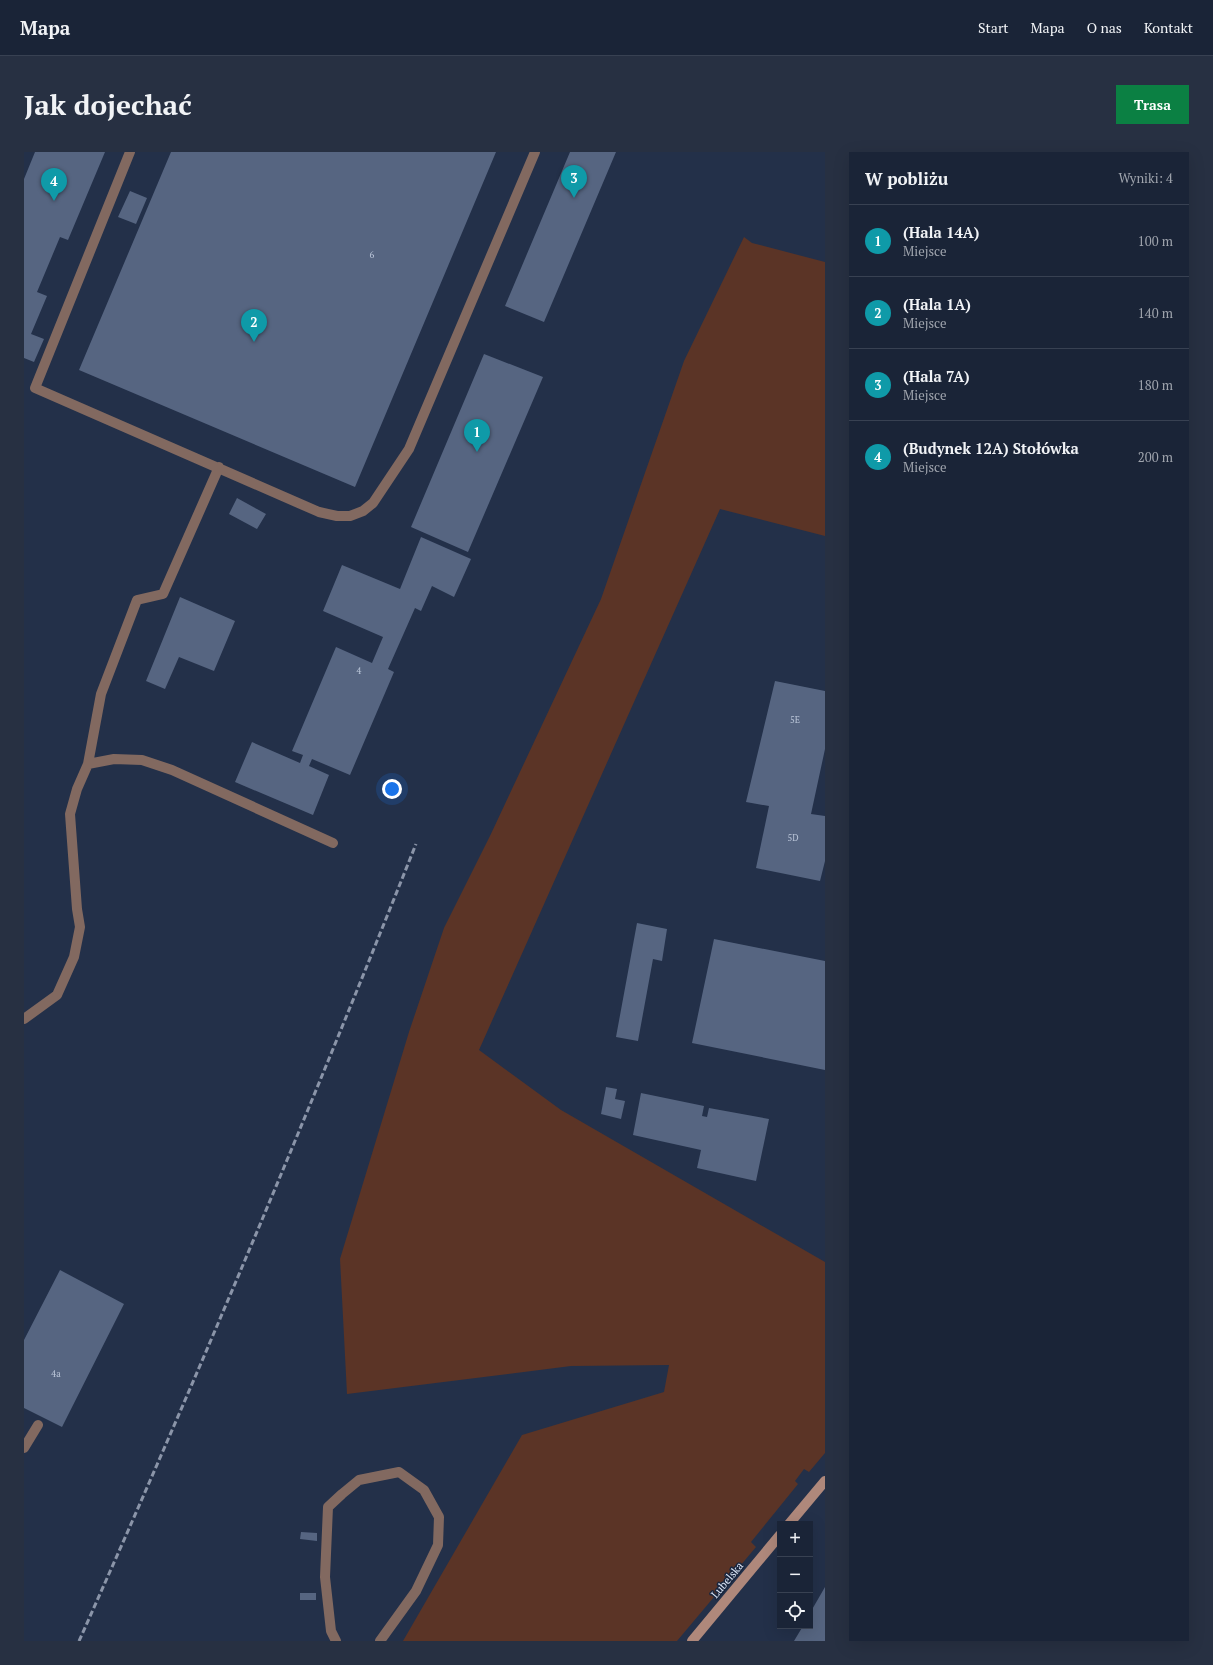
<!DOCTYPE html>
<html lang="pl">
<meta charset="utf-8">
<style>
body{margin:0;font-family:"PT Serif",serif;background:#273042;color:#f1f3f6}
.controls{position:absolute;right:12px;bottom:12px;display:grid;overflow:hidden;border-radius:0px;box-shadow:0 4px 16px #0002}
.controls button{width:36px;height:36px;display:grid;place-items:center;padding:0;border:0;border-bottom:1px solid #384152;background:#1a2437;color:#f1f3f6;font:20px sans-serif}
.you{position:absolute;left:368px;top:637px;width:14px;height:14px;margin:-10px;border:3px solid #fff;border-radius:50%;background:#1a73e8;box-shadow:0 0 0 6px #1a73e833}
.badge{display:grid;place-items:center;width:26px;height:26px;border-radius:50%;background:#0b8043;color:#fff;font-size:13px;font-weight:700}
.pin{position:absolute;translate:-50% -33px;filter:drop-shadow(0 1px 2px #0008)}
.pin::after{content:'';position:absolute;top:21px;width:14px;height:12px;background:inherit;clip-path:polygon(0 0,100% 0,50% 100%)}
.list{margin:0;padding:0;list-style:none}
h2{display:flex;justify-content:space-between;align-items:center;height:52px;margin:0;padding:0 16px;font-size:17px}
h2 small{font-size:13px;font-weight:400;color:#9fa4ad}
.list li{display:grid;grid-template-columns:26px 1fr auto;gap:12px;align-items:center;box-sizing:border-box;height:72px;padding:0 16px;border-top:1px solid #384152}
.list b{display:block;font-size:15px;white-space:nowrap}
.list p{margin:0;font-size:13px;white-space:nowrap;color:#9fa4ad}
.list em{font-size:13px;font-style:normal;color:#9fa4ad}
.icon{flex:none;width:22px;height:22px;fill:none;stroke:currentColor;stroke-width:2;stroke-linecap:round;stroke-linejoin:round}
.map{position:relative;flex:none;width:801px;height:1489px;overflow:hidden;border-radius:0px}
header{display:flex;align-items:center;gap:24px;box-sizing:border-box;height:56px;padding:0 20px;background:#1a2437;border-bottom:1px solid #384152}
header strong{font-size:19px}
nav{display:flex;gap:22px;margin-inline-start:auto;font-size:14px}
.intro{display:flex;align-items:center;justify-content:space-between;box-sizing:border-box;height:96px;padding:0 24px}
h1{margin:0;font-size:28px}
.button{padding:10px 18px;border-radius:0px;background:#0b8043;color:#fff;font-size:14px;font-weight:700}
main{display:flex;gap:24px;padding:0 24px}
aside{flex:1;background:#1a2437;border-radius:0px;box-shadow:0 4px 16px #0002}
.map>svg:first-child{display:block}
.green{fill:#5b3426}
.building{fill:#566581}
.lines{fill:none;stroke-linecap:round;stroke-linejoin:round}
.lane{stroke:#826960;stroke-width:10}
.secondary{stroke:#af887b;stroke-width:10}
.rail{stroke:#8b95a9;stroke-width:3;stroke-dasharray:6 3;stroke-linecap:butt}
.labels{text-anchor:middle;stroke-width:3;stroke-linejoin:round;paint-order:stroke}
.number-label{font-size:9px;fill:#bbc6d9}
.street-label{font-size:11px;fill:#dde6f6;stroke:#19263e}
</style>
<header>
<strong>Mapa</strong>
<nav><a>Start</a><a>Mapa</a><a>O nas</a><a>Kontakt</a></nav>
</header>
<div class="intro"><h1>Jak dojechać</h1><a class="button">Trasa</a></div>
<main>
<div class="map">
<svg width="801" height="1489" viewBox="0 0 801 1489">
<rect width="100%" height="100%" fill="#233049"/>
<!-- green -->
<path class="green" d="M720 85 728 91 801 110V384L696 357 455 898 537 958 801 1110V1301L785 1320 780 1317 771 1329 774 1332 727 1390 732 1395 653 1489H379L498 1283 640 1240 645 1213 547 1214 323 1242 316 1107 385 880 420 776 466 684 577 447 660 209Z"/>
<!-- building -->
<path class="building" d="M11 0H81L44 88 36 85 13 140 23 144 7 182 20 187 10 210 0 206V27Z
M147 0H472L331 335 55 218Z
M546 0H592L520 170 481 154Z
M106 39 123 46 112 72 94 65Z
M460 202 519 225 444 400 387 375Z
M213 346 242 362 233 377 205 362Z
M397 385 447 407 430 445 408 434 397 459 391 456 364 517 370 520 326 623 288 607 285 614 305 623 289 663 211 630 228 590 276 611 279 603 268 599 312 495 348 511 359 485 299 459 318 413 376 437Z
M156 445 211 469 190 519 155 505 141 537 122 529Z
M751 529 801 539V597L787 662 801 664V709L796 729 732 716 745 654 722 650Z
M613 771 643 777 638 809 629 807 614 889 592 885Z
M690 787 801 809V918L668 891Z
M582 935 593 937 591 947 601 949 597 967 577 962Z
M617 941 680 954 678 964 683 965 685 956 745 967 732 1029 673 1016 677 998 609 983Z
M36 1118 100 1152 38 1275 0 1256V1188Z
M277 1380 293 1381V1389L276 1387Z
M801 1435V1489H770L779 1474H786V1461Z
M276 1441H292V1448H276Z"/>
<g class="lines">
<!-- lane -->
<path class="lane" d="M106 0 11 236 295 360 313 364H326L339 359 349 351 385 297 511 0
M64 612 90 607 118 608 148 618 309 691
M0 867 33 843 50 805 56 775 53 757 46 662 53 637 64 612 77 542 113 448 139 442 195 315
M0 1296 14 1273
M312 1489 307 1479 301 1425 304 1355 318 1342 335 1328 375 1320 400 1338 415 1365 414 1393 392 1439 356 1489"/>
<!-- secondary -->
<path class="secondary" d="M765 1372 801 1329
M668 1489 756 1383"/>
<!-- rail -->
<path class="rail" d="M55 1489C173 1226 285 960 392 692"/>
</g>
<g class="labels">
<!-- number labels -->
<g class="number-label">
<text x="348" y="106">6</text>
<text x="335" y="522">4</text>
<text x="771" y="571">5E</text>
<text x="769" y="689">5D</text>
<text x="32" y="1225">4a</text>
</g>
<!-- street labels -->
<g class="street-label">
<text transform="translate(703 1428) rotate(-50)" y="4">Lubelska</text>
</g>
</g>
</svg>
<div class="controls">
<button>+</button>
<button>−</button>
<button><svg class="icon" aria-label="locate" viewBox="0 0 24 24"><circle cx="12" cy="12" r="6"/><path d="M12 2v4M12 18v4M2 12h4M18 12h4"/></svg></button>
</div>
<div class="you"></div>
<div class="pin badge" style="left:453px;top:300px;background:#0f9aa8">1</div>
<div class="pin badge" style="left:230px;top:190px;background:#0f9aa8">2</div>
<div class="pin badge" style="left:550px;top:46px;background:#0f9aa8">3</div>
<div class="pin badge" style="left:30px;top:49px;background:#0f9aa8">4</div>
</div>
<aside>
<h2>W pobliżu<small>Wyniki: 4</small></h2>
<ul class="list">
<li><span class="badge" style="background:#0f9aa8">1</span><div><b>(Hala 14A)</b><p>Miejsce</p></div><em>100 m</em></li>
<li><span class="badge" style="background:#0f9aa8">2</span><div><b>(Hala 1A)</b><p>Miejsce</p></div><em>140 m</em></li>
<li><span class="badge" style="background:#0f9aa8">3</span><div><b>(Hala 7A)</b><p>Miejsce</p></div><em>180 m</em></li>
<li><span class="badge" style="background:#0f9aa8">4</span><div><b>(Budynek 12A) Stołówka</b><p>Miejsce</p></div><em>200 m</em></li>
</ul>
</aside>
</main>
